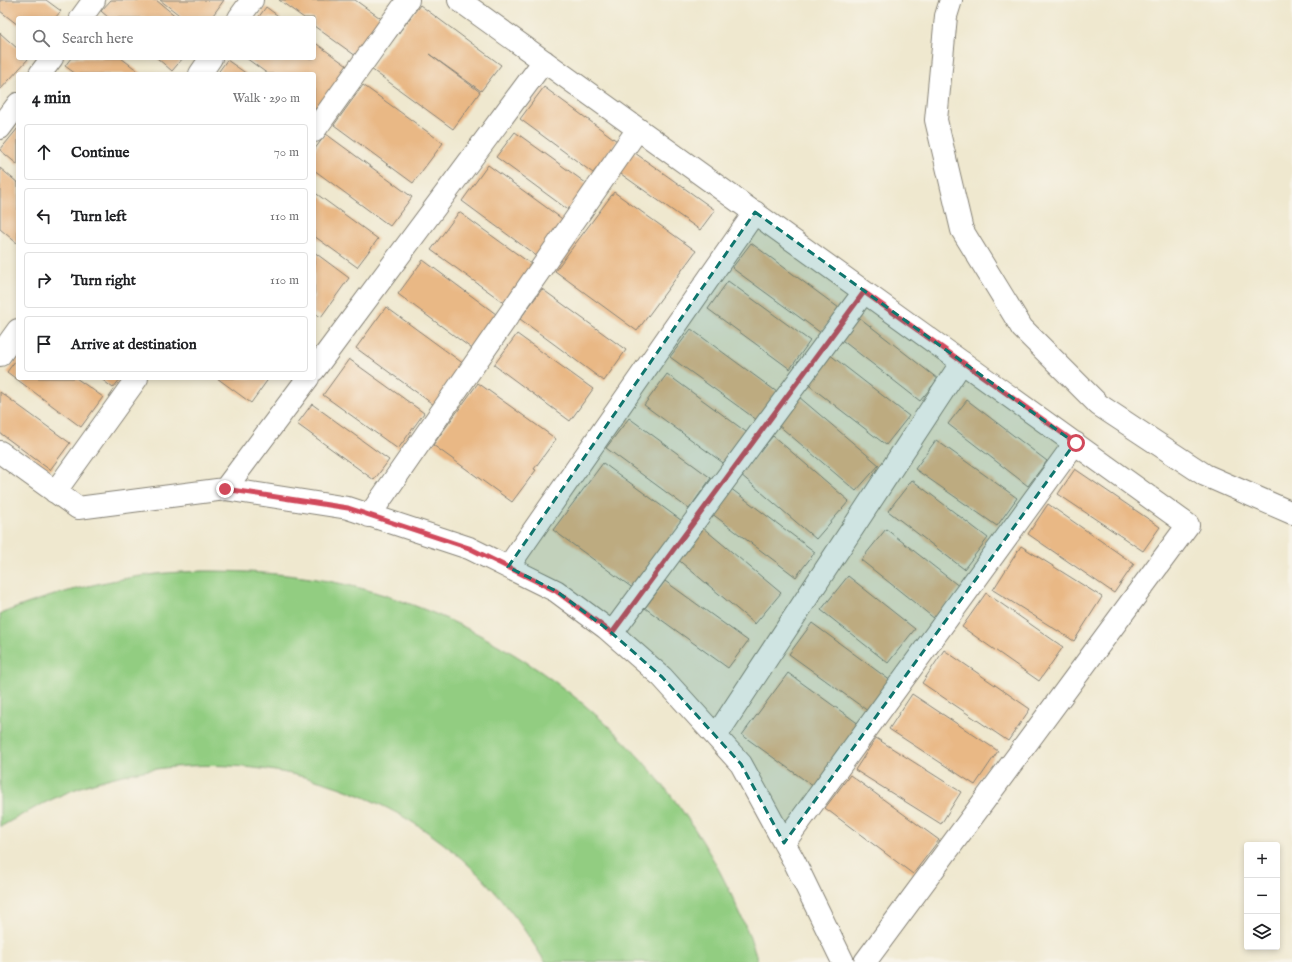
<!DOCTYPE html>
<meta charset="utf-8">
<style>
body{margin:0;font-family:"IM FELL English",serif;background:#f6f6f6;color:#202124}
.controls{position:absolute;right:12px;bottom:12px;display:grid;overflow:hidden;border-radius:4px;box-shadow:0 2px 6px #0003}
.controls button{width:36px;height:36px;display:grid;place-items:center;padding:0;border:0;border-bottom:1px solid #e0e0e0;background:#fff;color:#202124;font:20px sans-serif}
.stop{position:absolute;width:12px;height:12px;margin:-9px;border:3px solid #d1495b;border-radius:50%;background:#fff}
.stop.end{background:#d1495b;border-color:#fff;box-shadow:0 1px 4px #0008}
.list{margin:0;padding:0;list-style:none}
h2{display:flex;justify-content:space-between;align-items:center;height:52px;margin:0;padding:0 16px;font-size:17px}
h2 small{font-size:13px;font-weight:400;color:#757577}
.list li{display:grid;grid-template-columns:26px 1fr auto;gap:12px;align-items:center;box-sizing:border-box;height:56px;margin:0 8px 8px;padding:0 8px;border:1px solid #e0e0e0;border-radius:4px}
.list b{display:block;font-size:15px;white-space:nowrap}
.list em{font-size:13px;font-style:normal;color:#757577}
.icon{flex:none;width:22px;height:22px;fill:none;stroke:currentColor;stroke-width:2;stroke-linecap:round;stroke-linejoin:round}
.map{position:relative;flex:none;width:1292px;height:962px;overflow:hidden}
.search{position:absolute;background:#fff;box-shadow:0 2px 6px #0003;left:16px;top:16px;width:300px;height:44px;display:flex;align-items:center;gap:10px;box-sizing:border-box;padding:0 14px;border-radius:4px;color:#757577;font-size:15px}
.panel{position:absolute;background:#fff;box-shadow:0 2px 6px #0003;left:16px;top:72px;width:300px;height:308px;border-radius:4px}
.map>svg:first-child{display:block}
.green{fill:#92cd81;stroke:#57744e}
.building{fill:#e9b885}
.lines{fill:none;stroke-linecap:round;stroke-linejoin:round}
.minor-casing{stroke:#868276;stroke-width:24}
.minor{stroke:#fff;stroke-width:22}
.route{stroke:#d1495b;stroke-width:5}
.marked{fill:#0f766e;fill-opacity:0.2;stroke:#0f766e;stroke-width:3;stroke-dasharray:8 5;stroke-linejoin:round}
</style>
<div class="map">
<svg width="1292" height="962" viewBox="0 0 1292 962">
<rect width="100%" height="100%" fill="#f7f3e8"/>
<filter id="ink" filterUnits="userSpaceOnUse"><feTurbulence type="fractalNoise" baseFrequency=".025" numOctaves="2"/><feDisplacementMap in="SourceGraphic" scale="8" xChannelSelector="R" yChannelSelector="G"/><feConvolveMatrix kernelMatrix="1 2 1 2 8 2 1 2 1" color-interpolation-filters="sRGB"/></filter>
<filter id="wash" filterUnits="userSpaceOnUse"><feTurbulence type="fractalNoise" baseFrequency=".012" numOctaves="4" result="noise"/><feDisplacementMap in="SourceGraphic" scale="16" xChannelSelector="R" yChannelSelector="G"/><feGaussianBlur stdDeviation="0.9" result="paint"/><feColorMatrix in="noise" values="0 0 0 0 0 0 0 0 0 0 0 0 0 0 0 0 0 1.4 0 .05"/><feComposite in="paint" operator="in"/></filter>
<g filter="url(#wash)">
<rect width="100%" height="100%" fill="#efe8cf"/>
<!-- green -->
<path class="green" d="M203 571C264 571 325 576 384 595 535 643 663 750 731 894 741 916 752 939 758 962H545C526 931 506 902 480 876 383 777 232 742 100 781 64 791 32 809 0 827V614C50 594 103 580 157 574 172 572 188 572 203 571Z"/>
<g id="blocks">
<!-- building -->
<path class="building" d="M0 0H46L61 11 55 18H18V25L0 11Z
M111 0H156L178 18H109L101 11Z
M160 0H224L211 18H183Z
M279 0H355L383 20 356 56 314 26V18H304Z
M420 5 501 65 481 91 429 54 480 92 453 129 371 69Z
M266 7 281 18H258Z
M0 33 18 49V58H29L0 90Z
M314 42 350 68 318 111 314 107V74H268L246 58H314Z
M71 58H121L142 74H76L65 66Z
M157 58H183L172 71Z
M227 60 247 74H217Z
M363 85 443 143 413 183 334 125Z
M544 87 617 141 593 173 520 119Z
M18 128V165L0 150Z
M515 132 590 186 571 212 496 157Z
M326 134 412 197 390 226 314 170V150Z
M628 148 715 210 700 230 614 169Z
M488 165 565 221 538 257 462 201Z
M0 168 18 183V244L0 229Z
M314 192 378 239 357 267 314 236Z
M614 192 696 251 637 331 555 271Z
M459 212 538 269 510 307 431 250Z
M751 243 839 308 821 333 732 268Z
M314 252 349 278 321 317 314 313Z
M423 260 500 317 475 351 398 294Z
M728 281 810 341 790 369 708 309Z
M542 289 626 350 604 381 520 319Z
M386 307 464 364 434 405 356 348Z
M856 315 938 379 920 401 838 337Z
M691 329 777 392 757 420 670 357Z
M517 334 593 389 570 421 494 365Z
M829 354 909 416 886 445 806 383Z
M18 357V378H76L103 397 81 427 7 372Z
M349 359 424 413 398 449 323 395Z
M667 374 749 434 726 465 644 405Z
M100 378H121L113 388Z
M217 378H269L251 403Z
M478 383 556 439 534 469 536 470 512 502 433 445Z
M0 392 70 443 50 470 0 433Z
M799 397 879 465 856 491 777 424Z
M967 400 1047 461 1028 486 948 424Z
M312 404 389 460 374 480 297 424Z
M629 418 711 478 689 509 606 448Z
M773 436 849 501 816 539 740 474Z
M936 440 1017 498 997 526 915 469Z
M603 463 682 521 634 589 553 530Z
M1075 469 1160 527 1143 551 1058 494Z
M912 480 988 538 964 569 888 511Z
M730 488 815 552 796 577 711 513Z
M1048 504 1134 564 1114 593 1028 534Z
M702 527 781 593 755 624 676 558Z
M886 529 960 587 935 619 861 560Z
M1021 546 1102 597 1074 641 993 590Z
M848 576 915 629 888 663 821 610Z
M665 581 748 641 728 668 645 608Z
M986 593 1063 647 1039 681 962 627Z
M812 623 895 684 872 714 789 654Z
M944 650 1030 709 1008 741 922 683Z
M788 673 863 727 817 789 742 735Z
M912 694 998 751 975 785 889 729Z
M876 738 961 792 941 824 855 770Z
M850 775 939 840 913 874 825 808Z"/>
</g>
</g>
<g filter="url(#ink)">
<use href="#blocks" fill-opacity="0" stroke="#868276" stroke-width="1"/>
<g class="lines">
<!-- minor casing -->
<g class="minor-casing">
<path id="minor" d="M459 0 1188 525 865 962
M951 0 946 16 936 120 962 230 1022 328 1099 405 1205 475 1292 513
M81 18 94 0
M239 18 252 0
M40 74 52 58
M200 74 211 58
M0 128 18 104
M314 131 408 0
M0 355 18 330
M314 370 544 61
M0 452 78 508 225 489 348 508 469 548 556 591 606 628 662 677 741 764 795 863 843 962
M225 489 308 378
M55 492 137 378
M369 516 638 129
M508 567 755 212
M612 633 864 292
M716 736 962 362
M784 843 1075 443"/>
</g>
<!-- minor -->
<use href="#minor" class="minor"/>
</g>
</g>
<g class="lines" filter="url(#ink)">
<!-- route -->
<path class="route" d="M225 489 348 508 469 548 556 591 612 633 864 292 1076 443"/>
</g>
<!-- marked area -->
<path class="marked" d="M755 212 1075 443 784 843 741 764 662 677 606 628 556 591 508 567Z"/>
</svg>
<div class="controls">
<button>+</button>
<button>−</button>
<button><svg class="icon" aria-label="layers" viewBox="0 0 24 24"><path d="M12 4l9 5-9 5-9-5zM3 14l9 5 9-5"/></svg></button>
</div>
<div class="stop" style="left:1076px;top:443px"></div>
<div class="stop end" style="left:225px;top:489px"></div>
<div class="search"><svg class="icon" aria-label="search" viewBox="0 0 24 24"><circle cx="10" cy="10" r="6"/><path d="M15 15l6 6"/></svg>Search here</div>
<section class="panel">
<h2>4 min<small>Walk · 290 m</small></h2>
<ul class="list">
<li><svg class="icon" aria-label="ahead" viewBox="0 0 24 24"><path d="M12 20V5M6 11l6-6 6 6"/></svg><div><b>Continue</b></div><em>70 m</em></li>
<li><svg class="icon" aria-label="left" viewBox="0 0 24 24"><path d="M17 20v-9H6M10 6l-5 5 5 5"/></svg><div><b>Turn left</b></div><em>110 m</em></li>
<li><svg class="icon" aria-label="right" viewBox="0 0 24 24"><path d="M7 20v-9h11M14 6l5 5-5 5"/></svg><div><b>Turn right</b></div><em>110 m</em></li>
<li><svg class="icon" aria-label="arrive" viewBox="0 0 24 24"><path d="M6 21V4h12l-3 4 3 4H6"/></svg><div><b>Arrive at destination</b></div></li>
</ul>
</section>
</div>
